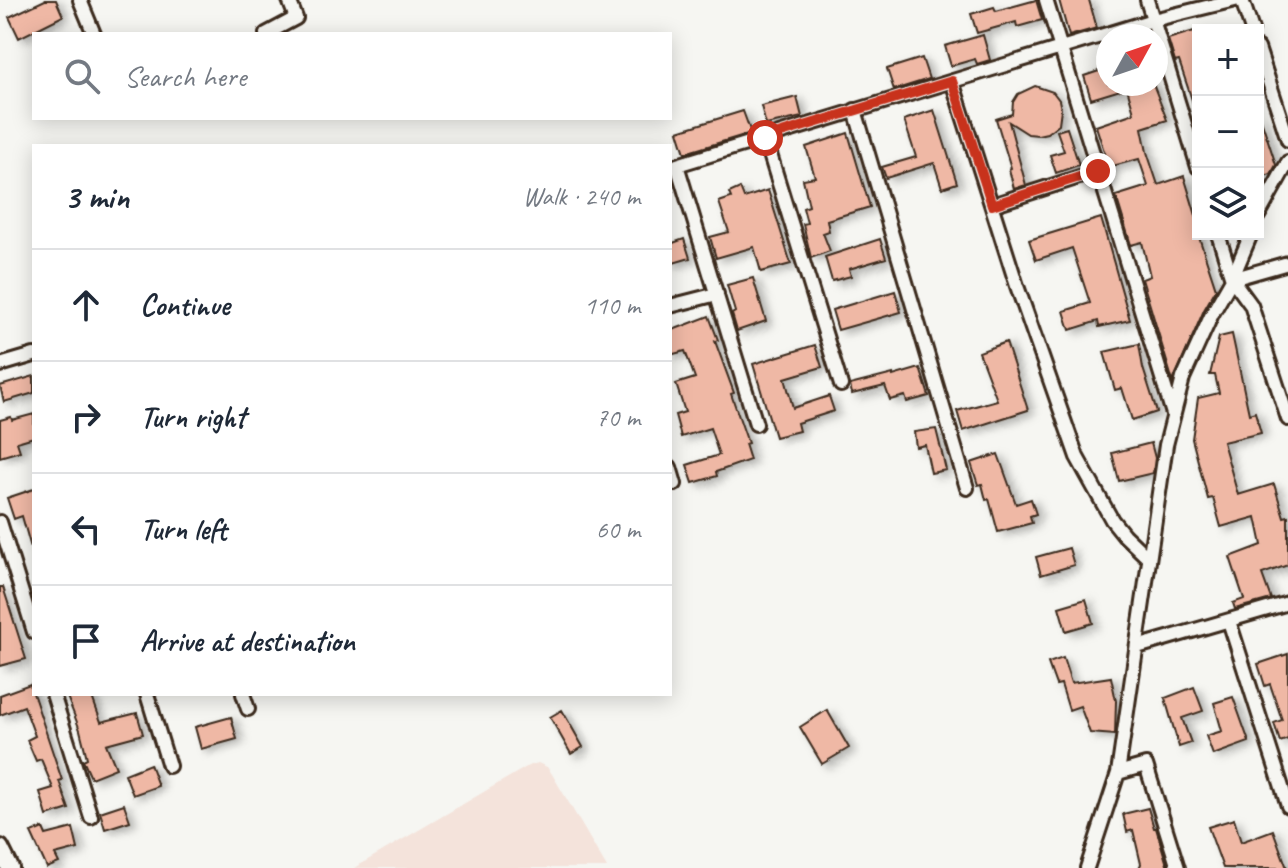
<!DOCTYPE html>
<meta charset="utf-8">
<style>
body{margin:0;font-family:Caveat,sans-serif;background:#f2f2f3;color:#1f2937}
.controls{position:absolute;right:24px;top:24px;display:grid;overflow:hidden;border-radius:0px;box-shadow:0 4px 20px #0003}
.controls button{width:72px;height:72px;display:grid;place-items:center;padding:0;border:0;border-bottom:2px solid #e0e1e3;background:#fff;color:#1f2937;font:40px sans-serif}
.compass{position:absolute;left:1096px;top:24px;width:72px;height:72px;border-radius:50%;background:#fff;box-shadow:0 4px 20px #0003;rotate:50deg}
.stop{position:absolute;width:24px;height:24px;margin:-18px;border:6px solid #c8321e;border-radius:50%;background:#fff}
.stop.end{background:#c8321e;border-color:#fff;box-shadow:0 2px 8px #0008}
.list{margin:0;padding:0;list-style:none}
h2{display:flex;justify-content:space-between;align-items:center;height:104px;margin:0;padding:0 32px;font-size:34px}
h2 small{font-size:26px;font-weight:400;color:#747a83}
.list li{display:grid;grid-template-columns:52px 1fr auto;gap:24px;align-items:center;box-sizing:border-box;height:112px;padding:0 32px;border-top:2px solid #e0e1e3}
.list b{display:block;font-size:30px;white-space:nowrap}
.list em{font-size:26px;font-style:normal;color:#747a83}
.icon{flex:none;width:44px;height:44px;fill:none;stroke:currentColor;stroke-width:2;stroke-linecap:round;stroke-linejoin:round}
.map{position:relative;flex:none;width:1288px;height:868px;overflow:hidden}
.search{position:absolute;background:#fff;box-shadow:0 4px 20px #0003;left:32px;top:32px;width:640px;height:88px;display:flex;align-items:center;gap:20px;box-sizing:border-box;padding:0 28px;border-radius:0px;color:#747a83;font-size:30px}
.panel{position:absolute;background:#fff;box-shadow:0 4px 20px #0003;left:32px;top:144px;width:640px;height:552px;border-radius:0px}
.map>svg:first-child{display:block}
.built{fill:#f4e3db}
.building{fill:#efb8a5;stroke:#3b2a1e;stroke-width:2;filter:url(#shadow)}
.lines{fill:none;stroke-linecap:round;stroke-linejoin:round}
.minor-casing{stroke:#3b2a1e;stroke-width:18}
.major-casing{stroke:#3b2a1e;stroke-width:22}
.minor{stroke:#f6f6f2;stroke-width:12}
.major{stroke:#f6f6f2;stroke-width:16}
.route{stroke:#c8321e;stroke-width:10}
</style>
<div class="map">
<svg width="1288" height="868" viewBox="0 0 1288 868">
<defs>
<filter id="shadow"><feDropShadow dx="6" dy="3.5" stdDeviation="4" flood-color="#0004"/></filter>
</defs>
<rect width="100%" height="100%" fill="#f6f6f2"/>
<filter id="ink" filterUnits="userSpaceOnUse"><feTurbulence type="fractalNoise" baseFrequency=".0125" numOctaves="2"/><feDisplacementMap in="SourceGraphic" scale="16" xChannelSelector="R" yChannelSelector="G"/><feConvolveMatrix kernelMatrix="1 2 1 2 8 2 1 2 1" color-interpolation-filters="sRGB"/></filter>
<g filter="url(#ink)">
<!-- built -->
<path class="built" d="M538 763 547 767 552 774 607 868H354L528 766Z"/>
<!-- building -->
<path class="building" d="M45 0H56L63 16 19 38 9 17Z
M1036 0 1042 20 1017 27 1016 22 977 33 971 14 994 7 996 11Z
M1059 0H1089L1097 28 1069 36Z
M1194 31 1198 42V108L1195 109 1179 61 1175 62 1168 39Z
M983 35 990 60 977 64 975 59 951 66 945 46Z
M922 58 929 79 894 90 887 69Z
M1108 68V84H1153L1167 120 1142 128 1147 152 1158 185 1184 176 1198 222V234L1216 289 1204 310 1173 382 1142 279 1150 276 1142 242 1131 245 1116 196 1148 186 1139 159 1109 167 1096 126 1134 113 1133 109 1127 88 1091 99 1084 76Z
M1035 86 1053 92 1059 100 1061 109 1059 124 1047 133 1038 135 1028 134 1009 122 1026 185 1014 189 1009 169 1011 168 996 119 1012 114 1013 102 1018 94Z
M797 97 802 117 766 125 761 106Z
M934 110 957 183 942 188 934 163 886 178 882 167 916 157 904 120Z
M743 111 751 133 685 153 678 131Z
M1259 113 1276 165 1271 174 1258 178Z
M1067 128 1079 165 1056 173 1050 155 1064 151 1057 131Z
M848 133 870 207 827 220 829 231 823 233 830 251 811 258 803 224 807 223 803 208 809 206 803 179 815 177 806 147Z
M740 188 744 198 768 190 791 264 761 272 754 247 716 258 710 237 729 232 719 202 731 198 729 193Z
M1101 218 1130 320 1099 327 1098 321 1070 330 1064 311 1090 303 1072 248 1036 260 1029 240Z
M684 239 690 258 670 264V244Z
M880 239 886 258 849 269 851 276 832 281 825 257Z
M753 278 766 321 737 331 732 314 735 312 727 285Z
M895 291 901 312 838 330 832 310Z
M709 316 718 340 715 341 734 393 731 394 748 443 745 444 750 460 716 472 717 476 693 483 687 465 719 455 710 428 681 437 675 415 685 412 676 384 695 378 685 351 670 355V331Z
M1232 334 1249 414 1255 412 1261 433 1223 442 1238 495 1274 484 1284 517 1288 516V565L1262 574 1271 599 1235 609 1233 603 1244 599 1230 557 1262 545 1256 517 1221 527 1213 498 1208 499 1192 439 1198 398 1219 393 1215 375H1210L1219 337Z
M1006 342 1028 410 963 431 957 411 997 400 979 352Z
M1139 344 1143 368 1157 412 1132 420 1122 388 1115 390 1104 352Z
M815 345 822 367 785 378 793 408 829 396 834 411 797 423 799 431 775 437 753 364Z
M920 368 929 396 907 402 905 396 890 400 885 386 852 394 850 385 893 374V376Z
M34 376V393L4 402 0 386Z
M34 414V437L17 442 20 451 0 457V420L11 417 12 420Z
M936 429 946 470 931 473 925 445 916 447 914 432Z
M1151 443 1155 458 1153 473 1119 481 1112 453Z
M998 454 1016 504 1031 499 1036 514 1030 516 1032 523 998 532 989 499 986 500 982 484 978 485 971 463Z
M34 489V548H31L22 516 14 519 7 498Z
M1069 548 1074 565 1041 575 1036 557Z
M0 587H3L26 659 0 666Z
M1086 599 1093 623 1066 631 1059 607Z
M1288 654V739L1280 742 1274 723 1282 720 1270 684 1265 686 1258 664Z
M1063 658 1071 683 1111 677 1116 701 1115 735 1090 733 1080 706 1069 710 1061 684 1056 685 1048 663Z
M30 684 62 780 59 781 69 809 47 816 40 792 53 788 41 759 36 761 27 740 35 736 24 706 0 715V695Z
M1194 687 1203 711 1182 718 1191 743 1179 747 1165 698Z
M66 694H91L101 722 137 713 143 734 106 744 116 768 91 778 83 760 87 758 80 730Z
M1233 697 1249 742 1213 755 1206 736 1222 731 1214 703Z
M562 710 583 747 571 754 550 717Z
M827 710 849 748 822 764 800 727Z
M231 717 237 739 201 749 195 727Z
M150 764 158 786 133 795 125 774Z
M124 804 130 821 105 829 100 812Z
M1148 808 1154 828H1156L1168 868H1139L1141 864 1133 830 1127 832 1123 814Z
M1234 819 1241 842 1273 830 1287 868H1223L1208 827Z
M43 828 46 835 73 828 78 849 55 855 59 863 47 868 31 833Z"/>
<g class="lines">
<!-- minor casing -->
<g class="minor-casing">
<path id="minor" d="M80 0 94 34
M1046 0 1173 414
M1147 0 1198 167
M1242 0 1252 30
M266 34 296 18 289 0
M1258 48 1288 140
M952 81 1017 286 1077 457 1112 520 1124 535 1149 559
M855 110 967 488
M765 138 841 385
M992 205 1098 171
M1258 216 1288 162
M1218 234 1232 279 1251 305 1288 419
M1232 279 1288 263
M670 306 717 294
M0 365 34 355
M756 424 677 165 1153 20 1235 0
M670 467 675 484
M0 522 34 632
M1229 621 1288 806
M1137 647 1288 603
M53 694 91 817
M147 694 169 766
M243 694 248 709
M1118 773 1146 765 1178 868
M1087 868 1118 773 1166 445 1183 378 1212 314 1232 279 1251 234"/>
</g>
<!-- major casing -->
<g class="major-casing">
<path id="major" d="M0 848 10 868"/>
</g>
<!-- minor -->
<use href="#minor" class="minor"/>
<!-- major -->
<use href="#major" class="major"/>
</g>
</g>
<g class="lines" filter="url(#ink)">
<!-- route -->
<path class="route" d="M765 138 952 81 992 205 1098 171"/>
</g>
</svg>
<div class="controls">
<button>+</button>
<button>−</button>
<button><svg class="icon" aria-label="layers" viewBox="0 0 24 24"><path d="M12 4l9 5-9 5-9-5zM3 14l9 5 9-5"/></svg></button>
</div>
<svg class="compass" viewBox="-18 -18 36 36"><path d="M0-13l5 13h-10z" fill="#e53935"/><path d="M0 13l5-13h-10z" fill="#747a83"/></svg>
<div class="stop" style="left:765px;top:138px"></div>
<div class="stop end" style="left:1098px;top:171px"></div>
<div class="search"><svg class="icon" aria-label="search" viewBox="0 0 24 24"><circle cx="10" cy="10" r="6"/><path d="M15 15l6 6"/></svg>Search here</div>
<section class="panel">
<h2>3 min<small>Walk · 240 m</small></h2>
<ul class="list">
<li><svg class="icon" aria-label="ahead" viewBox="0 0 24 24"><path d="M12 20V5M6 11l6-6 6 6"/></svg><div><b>Continue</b></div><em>110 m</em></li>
<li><svg class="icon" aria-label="right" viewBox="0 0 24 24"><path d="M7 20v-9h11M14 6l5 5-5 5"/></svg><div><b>Turn right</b></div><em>70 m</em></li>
<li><svg class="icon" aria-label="left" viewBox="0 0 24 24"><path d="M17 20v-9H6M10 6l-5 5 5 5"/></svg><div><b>Turn left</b></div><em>60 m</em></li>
<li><svg class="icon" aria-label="arrive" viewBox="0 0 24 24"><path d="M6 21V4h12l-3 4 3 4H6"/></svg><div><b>Arrive at destination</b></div></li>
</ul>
</section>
</div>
